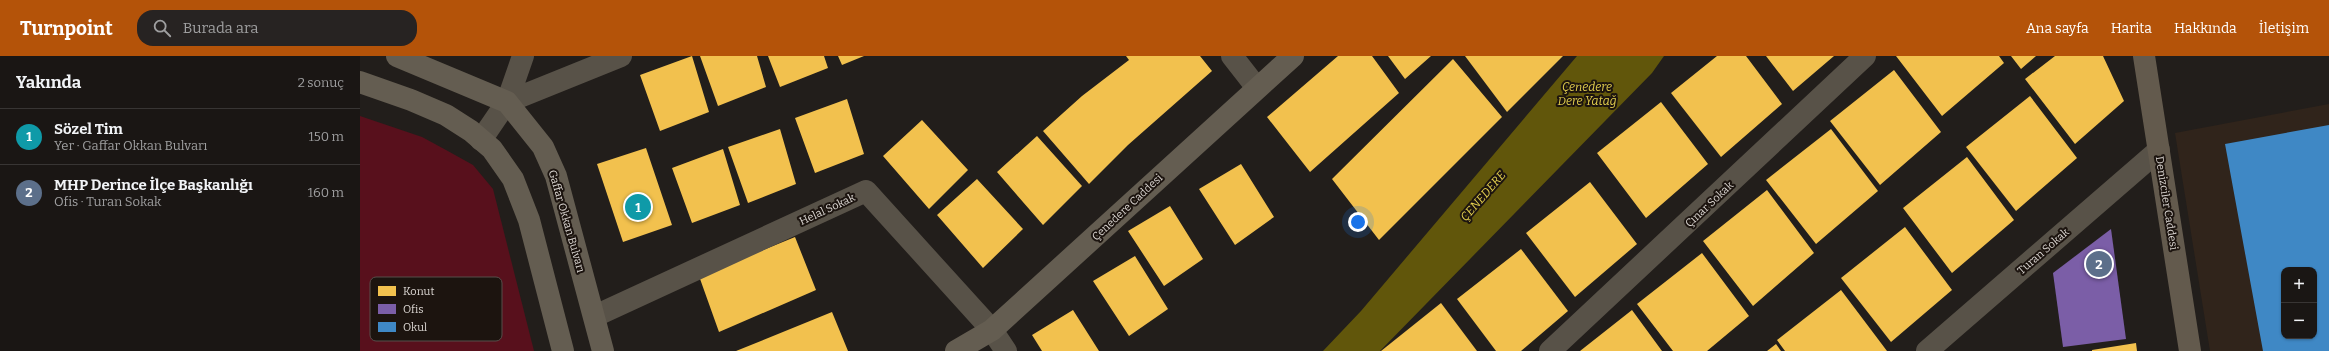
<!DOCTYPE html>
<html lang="tr">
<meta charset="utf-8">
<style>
body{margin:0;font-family:Bitter,serif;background:#272322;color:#f1f3f6}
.controls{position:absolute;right:12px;bottom:12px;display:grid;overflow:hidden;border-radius:8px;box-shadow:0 1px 3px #0004}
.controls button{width:36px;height:36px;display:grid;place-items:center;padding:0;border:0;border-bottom:1px solid #383534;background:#1a1614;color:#f1f3f6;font:20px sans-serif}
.you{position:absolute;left:998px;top:166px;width:14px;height:14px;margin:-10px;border:3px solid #fff;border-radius:50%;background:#1a73e8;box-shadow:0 0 0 6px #1a73e833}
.badge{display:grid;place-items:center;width:26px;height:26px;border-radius:50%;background:#b45309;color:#fff;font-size:13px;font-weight:700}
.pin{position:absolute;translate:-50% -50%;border:2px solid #fff;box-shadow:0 1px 4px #0006}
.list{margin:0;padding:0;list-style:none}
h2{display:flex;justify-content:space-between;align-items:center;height:52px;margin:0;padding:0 16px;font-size:17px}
h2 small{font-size:13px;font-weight:400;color:#9f9fa0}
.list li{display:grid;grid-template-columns:26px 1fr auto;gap:12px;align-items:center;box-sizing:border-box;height:56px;padding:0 16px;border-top:1px solid #383534}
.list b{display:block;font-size:15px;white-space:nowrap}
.list p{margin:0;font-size:13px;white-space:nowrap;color:#9f9fa0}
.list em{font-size:13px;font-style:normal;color:#9f9fa0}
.icon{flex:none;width:22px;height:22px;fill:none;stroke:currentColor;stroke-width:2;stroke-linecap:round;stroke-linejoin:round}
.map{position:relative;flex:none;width:1969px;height:295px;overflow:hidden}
header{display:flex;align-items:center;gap:24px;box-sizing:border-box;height:56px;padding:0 20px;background:#b45309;color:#fff}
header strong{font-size:19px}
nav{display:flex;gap:22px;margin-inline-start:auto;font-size:14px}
.search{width:280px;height:36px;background:#272322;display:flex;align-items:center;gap:10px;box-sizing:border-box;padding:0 14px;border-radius:16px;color:#9f9fa0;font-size:15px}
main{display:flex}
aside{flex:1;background:#1a1614}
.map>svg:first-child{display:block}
.built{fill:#30241b;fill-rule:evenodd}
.green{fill:#58101c}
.water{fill:#61560b}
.homes{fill:#f2c14e}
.offices{fill:#7b5ea7}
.schools{fill:#3f88c5;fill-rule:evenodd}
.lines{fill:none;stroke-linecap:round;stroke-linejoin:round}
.street{stroke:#585248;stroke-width:22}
.secondary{stroke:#645d51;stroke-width:22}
.primary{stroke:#635a4d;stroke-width:22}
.labels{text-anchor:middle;stroke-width:4;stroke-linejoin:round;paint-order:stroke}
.street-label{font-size:11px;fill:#dcd7d3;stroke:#1c140f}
.water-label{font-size:12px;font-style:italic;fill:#e3cf4e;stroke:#1c140f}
.key{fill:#1c140f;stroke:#564e4a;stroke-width:1}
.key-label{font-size:11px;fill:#dcd7d3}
</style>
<header>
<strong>Turnpoint</strong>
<div class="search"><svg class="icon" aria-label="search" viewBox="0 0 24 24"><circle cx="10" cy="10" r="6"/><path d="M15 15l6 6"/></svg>Burada ara</div>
<nav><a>Ana sayfa</a><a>Harita</a><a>Hakkında</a><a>İletişim</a></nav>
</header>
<main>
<aside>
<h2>Yakında<small>2 sonuç</small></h2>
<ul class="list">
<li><span class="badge" style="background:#0f9aa8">1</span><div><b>Sözel Tim</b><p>Yer · Gaffar Okkan Bulvarı</p></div><em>150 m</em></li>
<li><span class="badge" style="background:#5c6f8a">2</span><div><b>MHP Derince İlçe Başkanlığı</b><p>Ofis · Turan Sokak</p></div><em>160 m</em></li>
</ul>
</aside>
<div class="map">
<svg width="1969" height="295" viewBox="0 0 1969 295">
<rect width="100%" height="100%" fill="#221e1b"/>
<!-- built -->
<path class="built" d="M1969 48V295H1850L1815 77ZM1924 214H1954V280H1924Z"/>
<!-- green -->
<path class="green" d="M0 60 62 81 86 94 113 109 133 133 174 295H0Z"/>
<!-- water -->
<path class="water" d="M1217 0H1304L1292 17 1020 295H963L1001 255Z"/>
<!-- homes -->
<path class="homes" d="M332 0 349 56 300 75 280 19Z
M340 0H397L406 31 358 50Z
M408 0H464L468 12 420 31Z
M478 0H504L482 9Z
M766 0H840L852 15 768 89 729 128 683 75 722 40 769 4Z
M978 0H1012L1039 37 950 116 907 61Z
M1028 0H1071L1045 23Z
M1105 0H1203L1147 56Z
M1357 0H1386L1422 48 1361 101 1311 37Z
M1406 0H1474L1433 35Z
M1536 0H1639L1644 7 1582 60Z
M1651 0H1676L1661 13Z
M1695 0H1743L1764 45 1715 88 1665 23Z
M1093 3 1142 61 1019 184 972 123Z
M1534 14 1581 76 1520 129 1470 65Z
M1670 40 1717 102 1656 155 1606 91Z
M487 43 504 98 455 117 435 62Z
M1301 46 1348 108 1286 162 1237 97Z
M562 64 608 114 569 153 523 100Z
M420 73 436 128 388 147 368 91Z
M1471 73 1518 135 1456 188 1406 124Z
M677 80 722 130 683 169 637 116Z
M286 92 312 169 263 186 237 108Z
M363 93 380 149 332 167 312 112Z
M1607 101 1654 164 1592 217 1543 152Z
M881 108 914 161 875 189 839 133Z
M617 123 663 173 623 212 577 159Z
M1230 126 1277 188 1215 241 1166 177Z
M1407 134 1454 197 1393 250 1343 185Z
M810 150 843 203 804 230 768 175Z
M1545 171 1592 234 1531 286 1481 222Z
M435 181 456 234 359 276 339 220Z
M1161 193 1208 255 1161 295H1136L1097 243Z
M1342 197 1389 260 1347 295H1313L1277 248Z
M775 200 808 253 769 280 733 225Z
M1481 234 1527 295H1425L1417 284Z
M1081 247 1117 295H1021Z
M713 254 739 295H682L672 279Z
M1272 254 1302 295H1220Z
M472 256 488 295H376Z
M1776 287 1777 295H1732V294Z
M1416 288 1421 295H1407Z"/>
<!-- offices -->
<path class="offices" d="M1751 173 1766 283 1703 291 1693 217Z"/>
<!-- schools -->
<path class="schools" d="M1969 69V295H1903L1865 88ZM1924 214H1954V280H1924Z"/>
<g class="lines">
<!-- street -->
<path class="street" d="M872 0 897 32
M147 46 261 0
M121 84 147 46 163 0
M235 260 506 135 632 274 646 295
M1190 295 1505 0
M1567 295 1799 94"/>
<!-- secondary -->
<path class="secondary" d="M37 0 147 46 183 91 196 120 243 295
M0 26 51 44 86 59 111 75 132 93 153 123 169 164 203 295
M596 295 632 274 933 0"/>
<!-- primary -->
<path class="primary" d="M1784 0 1830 295"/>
</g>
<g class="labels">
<!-- street labels -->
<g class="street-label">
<text transform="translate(1807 147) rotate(81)" y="4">Denizciler Caddesi</text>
<text transform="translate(1349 148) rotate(-43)" y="4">Çınar Sokak</text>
<text transform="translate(767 151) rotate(-43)" y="4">Çenedere Caddesi</text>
<text transform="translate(467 153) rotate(-25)" y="4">Helal Sokak</text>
<text transform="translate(207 165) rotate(74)" y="4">Gaffar Okkan Bulvarı</text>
<text transform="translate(1683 195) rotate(-41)" y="4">Turan Sokak</text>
</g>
<!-- water labels -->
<g class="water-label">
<text x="1227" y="35">Çenedere<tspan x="1227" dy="14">Dere Yatağ</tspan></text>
<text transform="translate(1123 140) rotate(-49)" y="4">ÇENEDERE</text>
</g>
</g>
<!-- legend -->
<rect x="10" y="221" width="132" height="64" rx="6" class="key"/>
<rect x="18" y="230" width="18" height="10" fill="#f2c14e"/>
<rect x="18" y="248" width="18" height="10" fill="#7b5ea7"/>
<rect x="18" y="266" width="18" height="10" fill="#3f88c5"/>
<g class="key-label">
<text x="43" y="239">Konut</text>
<text x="43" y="257">Ofis</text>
<text x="43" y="275">Okul</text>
</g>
</svg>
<div class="controls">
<button>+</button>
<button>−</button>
</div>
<div class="you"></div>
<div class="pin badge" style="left:278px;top:151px;background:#0f9aa8">1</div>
<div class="pin badge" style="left:1739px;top:208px;background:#5c6f8a">2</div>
</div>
</main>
